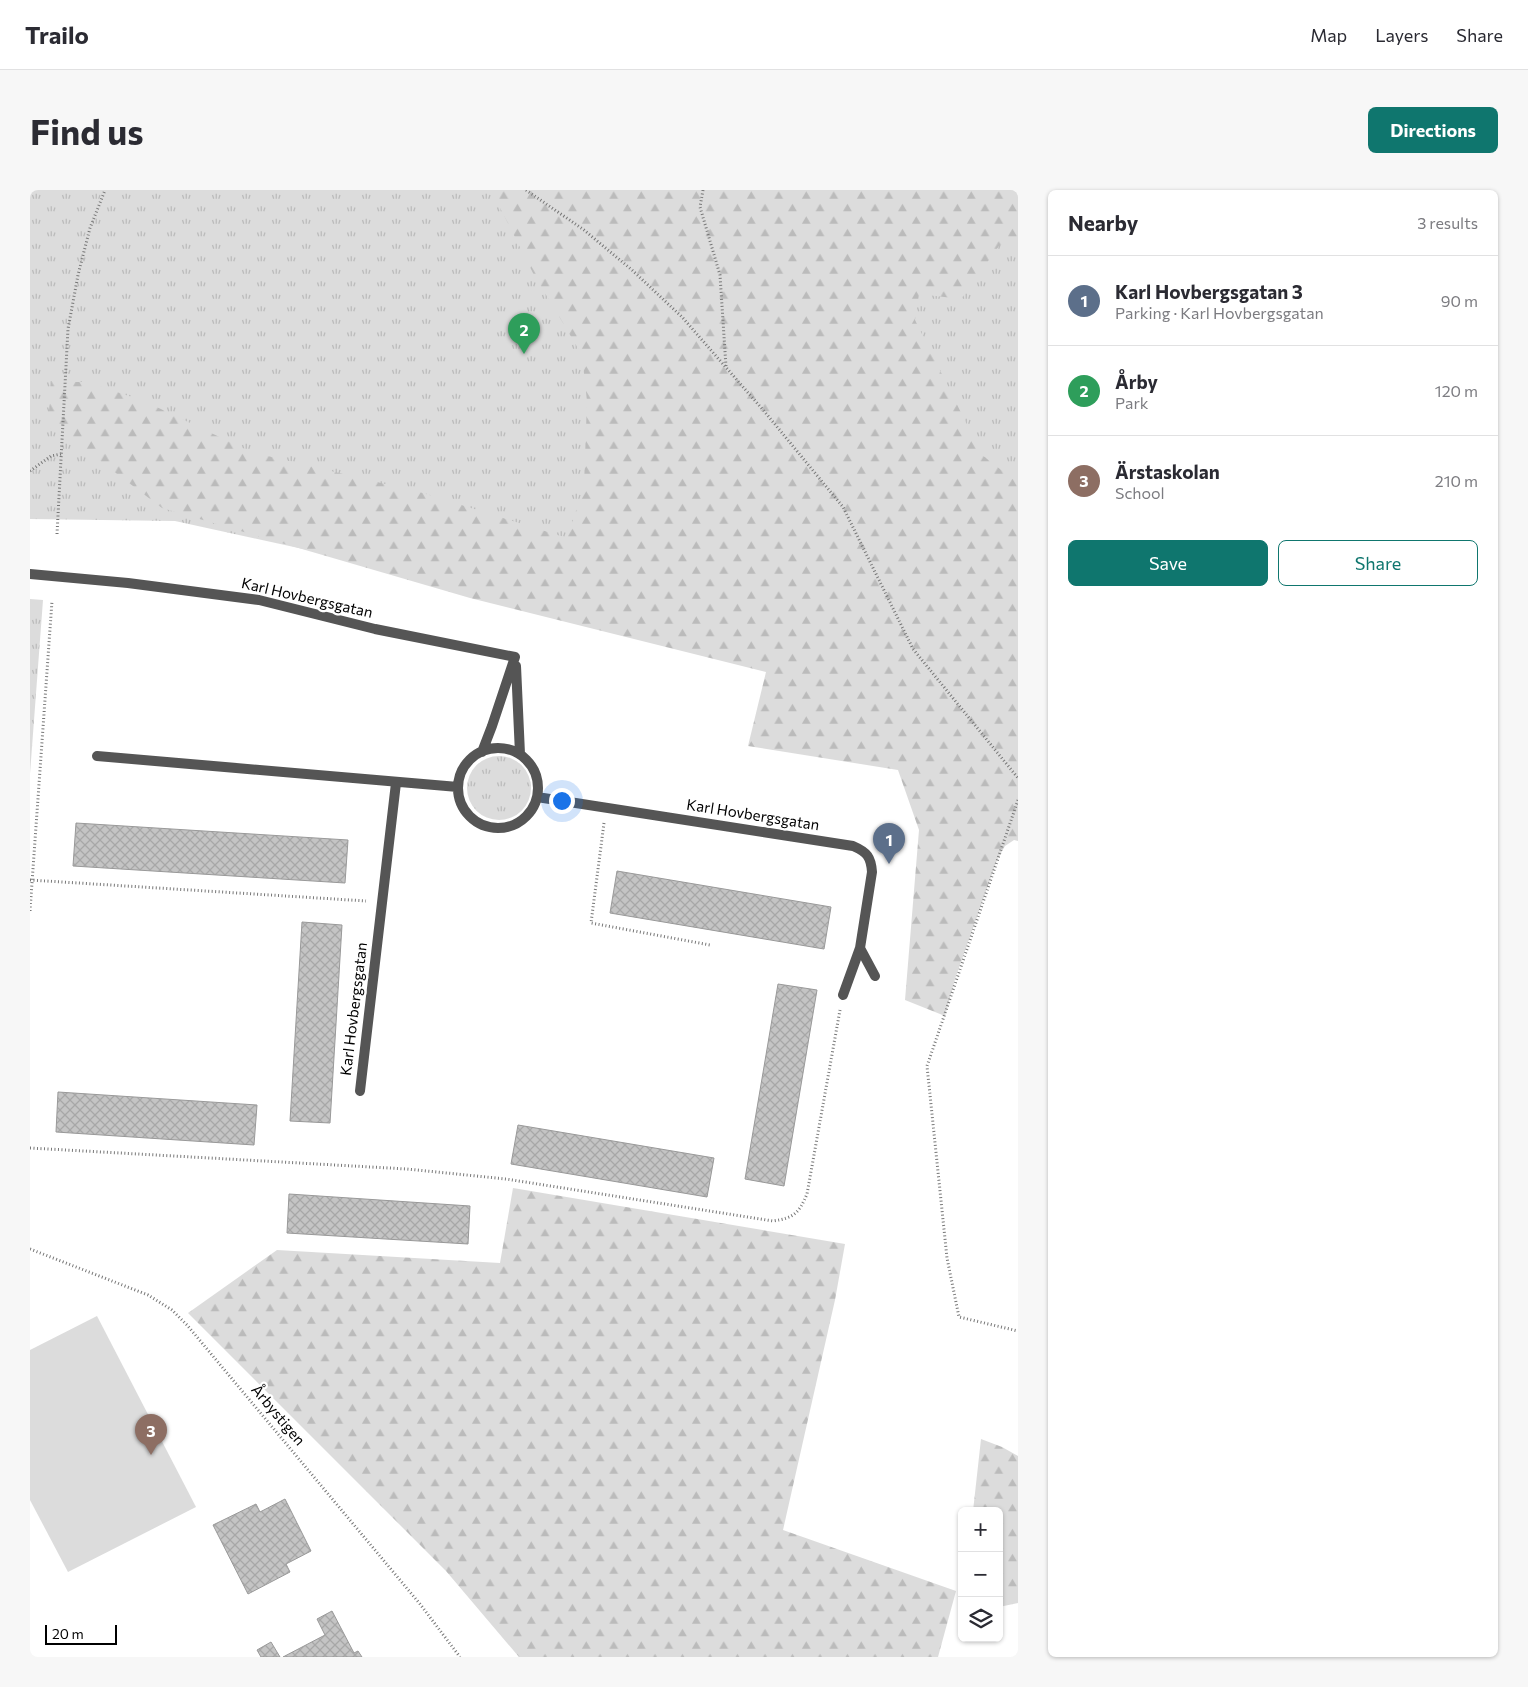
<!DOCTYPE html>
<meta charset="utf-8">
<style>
body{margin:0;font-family:Commissioner,sans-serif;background:#f7f7f7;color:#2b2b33}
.controls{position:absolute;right:15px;bottom:15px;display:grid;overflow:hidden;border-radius:8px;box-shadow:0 1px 4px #0004}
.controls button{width:45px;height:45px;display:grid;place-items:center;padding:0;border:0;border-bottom:1px solid #e1e1e2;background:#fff;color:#2b2b33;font:25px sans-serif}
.scale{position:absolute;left:15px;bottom:12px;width:72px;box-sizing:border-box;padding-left:5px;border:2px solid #000;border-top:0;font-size:14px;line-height:18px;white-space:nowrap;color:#000;-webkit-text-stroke:4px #fff;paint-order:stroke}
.you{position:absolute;left:531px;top:610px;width:18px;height:18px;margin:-12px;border:4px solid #fff;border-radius:50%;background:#1a73e8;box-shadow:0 0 0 8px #1a73e833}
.badge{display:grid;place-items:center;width:32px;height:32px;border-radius:50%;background:#0f766e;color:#fff;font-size:16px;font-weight:700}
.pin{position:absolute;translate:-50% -41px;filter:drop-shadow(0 1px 2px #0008)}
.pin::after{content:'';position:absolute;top:26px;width:18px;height:15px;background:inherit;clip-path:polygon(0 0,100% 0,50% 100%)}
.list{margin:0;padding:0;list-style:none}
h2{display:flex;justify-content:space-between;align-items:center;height:65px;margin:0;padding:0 20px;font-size:21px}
h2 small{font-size:16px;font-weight:400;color:#7c7c81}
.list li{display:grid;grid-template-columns:32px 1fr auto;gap:15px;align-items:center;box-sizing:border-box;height:90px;padding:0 20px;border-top:1px solid #e1e1e2}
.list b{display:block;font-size:19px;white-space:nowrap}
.list p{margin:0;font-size:16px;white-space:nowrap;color:#7c7c81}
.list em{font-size:16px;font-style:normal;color:#7c7c81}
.actions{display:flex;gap:10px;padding:15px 20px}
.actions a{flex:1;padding:11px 0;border:1px solid #0f766e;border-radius:8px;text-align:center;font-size:18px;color:#0f766e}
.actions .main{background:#0f766e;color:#fff}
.icon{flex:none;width:28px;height:28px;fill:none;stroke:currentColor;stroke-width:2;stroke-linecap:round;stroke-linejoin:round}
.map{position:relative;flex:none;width:988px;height:1467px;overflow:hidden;border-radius:8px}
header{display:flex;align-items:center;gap:30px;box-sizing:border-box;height:70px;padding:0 25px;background:#fff;border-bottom:1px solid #e1e1e2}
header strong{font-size:24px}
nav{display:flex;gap:28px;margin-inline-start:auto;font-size:18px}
.intro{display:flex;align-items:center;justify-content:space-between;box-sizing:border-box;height:120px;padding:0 30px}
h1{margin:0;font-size:35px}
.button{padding:12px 22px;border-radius:8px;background:#0f766e;color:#fff;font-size:18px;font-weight:700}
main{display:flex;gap:30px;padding:0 30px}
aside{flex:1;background:#fff;border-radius:8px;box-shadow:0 1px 4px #0004}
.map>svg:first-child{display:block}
.grass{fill:url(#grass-tufts)}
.forest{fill:url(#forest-firs)}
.pitch{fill:#dcdcdc}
.building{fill:url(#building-cross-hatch);stroke:#999}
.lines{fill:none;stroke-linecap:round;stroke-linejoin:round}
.path{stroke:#777;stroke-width:3;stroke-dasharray:1 2.5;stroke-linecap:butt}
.street{stroke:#555;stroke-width:10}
.labels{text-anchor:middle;stroke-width:4.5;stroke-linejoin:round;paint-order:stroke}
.street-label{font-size:15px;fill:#000;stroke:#fff}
</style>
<header>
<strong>Trailo</strong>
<nav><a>Map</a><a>Layers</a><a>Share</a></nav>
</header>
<div class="intro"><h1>Find us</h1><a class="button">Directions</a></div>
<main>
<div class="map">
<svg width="988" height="1467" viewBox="0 0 988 1467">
<defs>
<pattern id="grass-tufts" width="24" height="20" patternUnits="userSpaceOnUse" patternTransform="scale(1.25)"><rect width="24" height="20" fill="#dcdcdc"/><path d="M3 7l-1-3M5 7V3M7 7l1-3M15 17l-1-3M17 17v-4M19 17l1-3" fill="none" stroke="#bbb"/></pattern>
<pattern id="forest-firs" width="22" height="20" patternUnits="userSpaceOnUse" patternTransform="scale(1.25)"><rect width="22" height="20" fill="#dcdcdc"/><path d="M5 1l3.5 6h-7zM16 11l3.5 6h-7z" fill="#bbb"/></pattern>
<pattern id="building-cross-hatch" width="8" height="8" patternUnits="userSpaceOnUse" patternTransform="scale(1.25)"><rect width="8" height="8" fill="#c4c4c4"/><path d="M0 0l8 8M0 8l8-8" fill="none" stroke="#a7a7a7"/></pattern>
</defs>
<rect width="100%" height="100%" fill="#fff"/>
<!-- grass -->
<path class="grass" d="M0 0H988V641L863 488 145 331 0 329Z
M0 409 13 410 0 584Z
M437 598a32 32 0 1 1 64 0a32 32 0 1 1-64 0Z"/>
<!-- forest -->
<path class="forest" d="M461 0H988V46L969 56 931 109 889 104 885 130 952 265 988 293V651L984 650 975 656 967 670 925 789 915 826 875 810 889 640 868 580 718 556 736 482 440 408 132 318 70 271 18 237 21 192H57L114 211 221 262 393 303 537 348 554 296 557 211 552 165 503 83Z
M483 998 815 1054 805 1110 753 1340 926 1401 908 1467H489L416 1381 158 1123 247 1060 470 1073Z
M951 1249 972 1257 988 1266V1413L969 1417V1321H943Z"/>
<!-- pitch -->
<path class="pitch" d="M67 1126 166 1317 38 1382 0 1310V1160Z"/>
<!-- building -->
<path class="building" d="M46 633 318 650 315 693 43 676Z
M587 681 801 717 794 759 580 723Z
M272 732 312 735 300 933 260 931Z
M748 794 787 800 754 996 715 989Z
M28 902 227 915 224 955 26 942Z
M488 935 684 968 677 1007 481 974Z
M259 1004 440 1016 438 1054 257 1043Z
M255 1309 281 1361 256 1374 260 1382 218 1404 183 1335 226 1314 230 1322Z
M302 1421 324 1463 328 1461 332 1467H253L295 1445 287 1429Z
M241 1452 250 1467H231L227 1460Z"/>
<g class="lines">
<!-- path -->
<path class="path" d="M496 0 554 40 602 80 652 127 734 221 813 317 883 459 988 588
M673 0 670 17 690 85 696 177
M0 281 21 266 31 264
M27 344 38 139 48 85 60 38 75 0
M988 610 897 876 917 1068 929 1127 988 1141
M574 633 561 733 680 755
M0 690 336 711
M0 721 22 411
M0 958 377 979 476 989 743 1031C764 1028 769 1023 777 1004L810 820
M0 1059 118 1105 142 1120 157 1135 390 1414 430 1467"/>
<!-- street -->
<path class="street" d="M0 384 98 393 229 410 345 439 485 467
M486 476 490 564
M428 598a40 40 0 1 1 80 0a40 40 0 1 1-80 0Z
M452 562 462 536 485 467
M67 566 428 597
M507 607 823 656C837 662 841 667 842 682L830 758 813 805
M830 758 845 786
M330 901 366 593"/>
</g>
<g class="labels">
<!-- street labels -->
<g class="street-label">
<text transform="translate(277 408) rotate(13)" y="5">Karl Hovbergsgatan</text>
<text transform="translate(723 625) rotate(9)" y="5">Karl Hovbergsgatan</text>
<text transform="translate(324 819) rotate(-83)" y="5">Karl Hovbergsgatan</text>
<text transform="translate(248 1225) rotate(50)" y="5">Årbystigen</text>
</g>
</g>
</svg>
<div class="controls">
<button>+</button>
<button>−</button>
<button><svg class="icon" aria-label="layers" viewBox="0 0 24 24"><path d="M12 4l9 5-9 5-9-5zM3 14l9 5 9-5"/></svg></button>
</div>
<div class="scale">20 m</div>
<div class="you"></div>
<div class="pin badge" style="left:859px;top:674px;background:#5c6f8a">1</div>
<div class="pin badge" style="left:494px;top:164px;background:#2e9e5b">2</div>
<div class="pin badge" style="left:121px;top:1265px;background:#8d6e63">3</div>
</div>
<aside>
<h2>Nearby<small>3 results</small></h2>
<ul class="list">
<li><span class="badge" style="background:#5c6f8a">1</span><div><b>Karl Hovbergsgatan 3</b><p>Parking · Karl Hovbergsgatan</p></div><em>90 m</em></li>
<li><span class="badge" style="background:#2e9e5b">2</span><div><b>Årby</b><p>Park</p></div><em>120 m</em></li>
<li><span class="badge" style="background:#8d6e63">3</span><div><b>Ärstaskolan</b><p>School</p></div><em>210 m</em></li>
</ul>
<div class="actions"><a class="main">Save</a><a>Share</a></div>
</aside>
</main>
